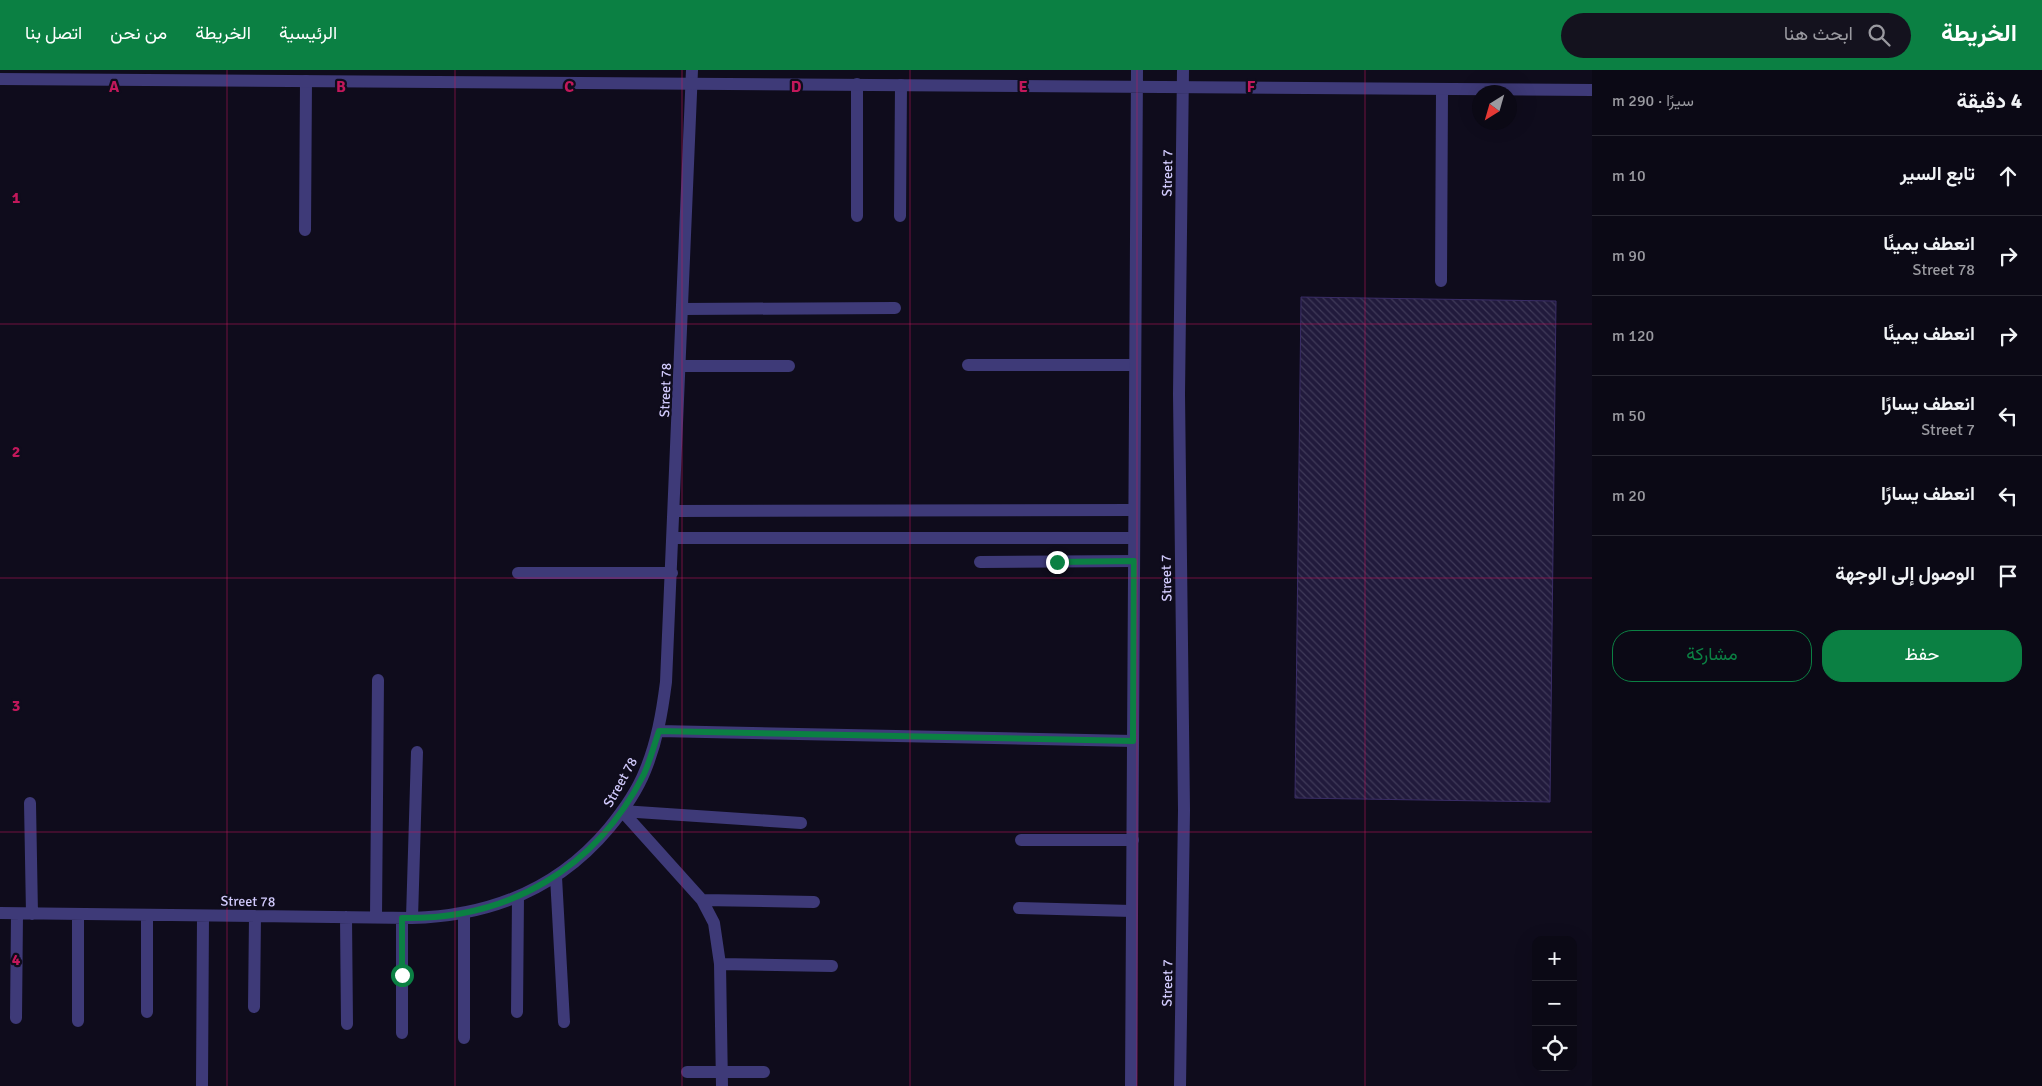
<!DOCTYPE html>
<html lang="ar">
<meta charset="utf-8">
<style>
body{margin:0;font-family:Signika,Vazirmatn,sans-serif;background:#14121e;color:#f1f3f6;direction:rtl}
.controls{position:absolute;right:15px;bottom:15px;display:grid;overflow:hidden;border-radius:10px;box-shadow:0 5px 20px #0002}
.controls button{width:45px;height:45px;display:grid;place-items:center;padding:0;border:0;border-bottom:1px solid #2b2a34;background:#0b0915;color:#f1f3f6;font:25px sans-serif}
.compass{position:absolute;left:1472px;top:15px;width:45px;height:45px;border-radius:50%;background:#0b0915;box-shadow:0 5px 20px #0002;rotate:217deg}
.stop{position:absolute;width:15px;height:15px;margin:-11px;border:4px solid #0b8043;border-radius:50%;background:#fff}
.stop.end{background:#0b8043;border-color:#fff;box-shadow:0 1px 5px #0008}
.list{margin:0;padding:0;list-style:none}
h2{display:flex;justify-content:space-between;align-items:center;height:65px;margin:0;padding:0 20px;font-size:21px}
h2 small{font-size:16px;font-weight:400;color:#9a9aa0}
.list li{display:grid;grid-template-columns:32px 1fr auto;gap:15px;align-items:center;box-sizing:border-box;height:80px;padding:0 20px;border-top:1px solid #2b2a34}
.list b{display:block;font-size:19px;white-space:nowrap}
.list p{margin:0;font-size:16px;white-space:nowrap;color:#9a9aa0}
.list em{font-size:16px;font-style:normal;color:#9a9aa0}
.actions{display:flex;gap:10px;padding:15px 20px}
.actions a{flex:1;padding:11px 0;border:1px solid #0b8043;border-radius:20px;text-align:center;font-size:18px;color:#0b8043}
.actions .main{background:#0b8043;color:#fff}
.icon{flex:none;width:28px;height:28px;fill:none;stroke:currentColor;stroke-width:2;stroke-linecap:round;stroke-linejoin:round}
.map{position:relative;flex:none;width:1592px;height:1016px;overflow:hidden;direction:ltr}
header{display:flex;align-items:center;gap:30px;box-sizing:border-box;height:70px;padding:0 25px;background:#0b8043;color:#fff}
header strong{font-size:24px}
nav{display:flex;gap:28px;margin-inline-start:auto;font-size:18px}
.search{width:350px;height:45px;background:#14121e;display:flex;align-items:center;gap:12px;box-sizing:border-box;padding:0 18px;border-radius:28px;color:#9a9aa0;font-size:19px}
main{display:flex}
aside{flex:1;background:#0b0915}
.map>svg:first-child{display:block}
.building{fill:url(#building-back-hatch);stroke:#3a2d67}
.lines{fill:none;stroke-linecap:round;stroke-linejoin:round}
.lane{stroke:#3e3a78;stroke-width:12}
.street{stroke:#3e3a78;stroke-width:12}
.route{stroke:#0b8043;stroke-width:6}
.grid{fill:none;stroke:#c2185b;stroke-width:1;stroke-opacity:0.55}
.labels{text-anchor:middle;stroke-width:4.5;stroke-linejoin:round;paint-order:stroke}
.street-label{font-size:14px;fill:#d1cafc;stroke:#0f0c1c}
.grid-label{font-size:16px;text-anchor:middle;font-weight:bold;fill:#c2185b;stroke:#0f0c1c;stroke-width:4.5;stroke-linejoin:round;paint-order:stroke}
</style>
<header>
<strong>الخريطة</strong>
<div class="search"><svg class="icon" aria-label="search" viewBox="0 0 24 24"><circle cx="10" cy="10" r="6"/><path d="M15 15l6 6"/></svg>ابحث هنا</div>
<nav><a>الرئيسية</a><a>الخريطة</a><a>من نحن</a><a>اتصل بنا</a></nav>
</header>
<main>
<aside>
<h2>4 دقيقة<small>سيرًا · 290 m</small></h2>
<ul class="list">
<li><svg class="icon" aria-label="ahead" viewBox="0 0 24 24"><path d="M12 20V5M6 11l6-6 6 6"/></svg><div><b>تابع السير</b></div><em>10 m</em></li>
<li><svg class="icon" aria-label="right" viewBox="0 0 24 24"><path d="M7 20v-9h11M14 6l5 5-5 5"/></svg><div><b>انعطف يمينًا</b><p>Street 78</p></div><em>90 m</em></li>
<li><svg class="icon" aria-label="right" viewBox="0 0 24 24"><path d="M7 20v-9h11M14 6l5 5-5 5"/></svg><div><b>انعطف يمينًا</b></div><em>120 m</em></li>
<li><svg class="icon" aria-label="left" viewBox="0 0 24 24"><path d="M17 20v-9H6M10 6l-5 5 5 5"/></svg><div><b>انعطف يسارًا</b><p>Street 7</p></div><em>50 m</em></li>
<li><svg class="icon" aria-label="left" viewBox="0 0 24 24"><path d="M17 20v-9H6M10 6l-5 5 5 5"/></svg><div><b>انعطف يسارًا</b></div><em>20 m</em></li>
<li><svg class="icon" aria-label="arrive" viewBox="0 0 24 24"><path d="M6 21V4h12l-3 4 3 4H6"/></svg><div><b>الوصول إلى الوجهة</b></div></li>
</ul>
<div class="actions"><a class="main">حفظ</a><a>مشاركة</a></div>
</aside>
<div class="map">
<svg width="1592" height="1016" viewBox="0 0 1592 1016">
<defs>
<pattern id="building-back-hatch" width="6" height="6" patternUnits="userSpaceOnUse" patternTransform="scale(1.25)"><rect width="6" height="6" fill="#211a3c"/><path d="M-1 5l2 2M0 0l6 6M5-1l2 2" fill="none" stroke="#403a59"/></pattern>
</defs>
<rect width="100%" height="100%" fill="#0f0c1c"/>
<!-- building -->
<path class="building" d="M1301 227 1556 231 1550 732 1295 728Z"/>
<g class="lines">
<!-- lane -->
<path class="lane" d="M857 146V14
M900 146 901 15
M305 160 306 11
M1441 211 1442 20
M683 239 895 238
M968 295H1135
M681 296H789
M674 441 1134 440
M673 468H1134
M980 492 1134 491
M518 503H672
M659 661 1133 671
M30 733 32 844
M622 741 702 830 714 853 720 894 722 1016
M622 741 801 753
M1021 770H1133
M556 807 564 952
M702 830 814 832
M1019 838 1132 841
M0 843 412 848C490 846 558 819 609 758 623 741 637 721 645 701 657 672 662 643 666 612L692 0
M346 847 347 954
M376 847 378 610
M412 848 417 682
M720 894 832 896
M254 937 255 846
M147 942V845
M517 942 518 827
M16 948 17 844
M78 951V844
M402 963V848
M464 968V844
M687 1002H764
M202 1016 203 846"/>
<!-- street -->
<path class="street" d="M0 9 1592 20
M1131 1016 1137 0
M1180 1016 1184 740 1179 324 1183 0"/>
</g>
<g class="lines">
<!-- route -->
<path class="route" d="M402 905V848C508 850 596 799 644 704 650 691 654 675 659 661L1133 671 1134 491 1057 492"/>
</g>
<!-- grid -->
<path class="grid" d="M227 0V1016M455 0V1016M682 0V1016M910 0V1016M1137 0V1016M1365 0V1016M0 254H1592M0 508H1592M0 762H1592"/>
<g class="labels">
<!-- street labels -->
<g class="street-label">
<text transform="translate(1167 103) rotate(-89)" y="5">Street 7</text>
<text transform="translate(665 320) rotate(-88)" y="5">Street 78</text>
<text transform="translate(1166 508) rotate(-91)" y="5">Street 7</text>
<text transform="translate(620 712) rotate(-61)" y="5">Street 78</text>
<text transform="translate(248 831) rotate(1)" y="5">Street 78</text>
<text transform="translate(1167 913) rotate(-89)" y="5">Street 7</text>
</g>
</g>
<g class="grid-label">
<text x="114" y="22">A</text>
<text x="341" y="22">B</text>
<text x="569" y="22">C</text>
<text x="796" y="22">D</text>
<text x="1023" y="22">E</text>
<text x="1251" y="22">F</text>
<text x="16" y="133">1</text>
<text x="16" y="387">2</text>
<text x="16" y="641">3</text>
<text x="16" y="895">4</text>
</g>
</svg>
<div class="controls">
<button>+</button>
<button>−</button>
<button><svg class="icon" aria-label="locate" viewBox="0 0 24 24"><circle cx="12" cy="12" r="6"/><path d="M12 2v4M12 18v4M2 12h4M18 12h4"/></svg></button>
</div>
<svg class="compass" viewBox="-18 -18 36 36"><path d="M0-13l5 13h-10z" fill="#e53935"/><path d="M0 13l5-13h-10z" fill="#9a9aa0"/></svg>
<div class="stop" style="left:402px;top:905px"></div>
<div class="stop end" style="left:1057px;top:492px"></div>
</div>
</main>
